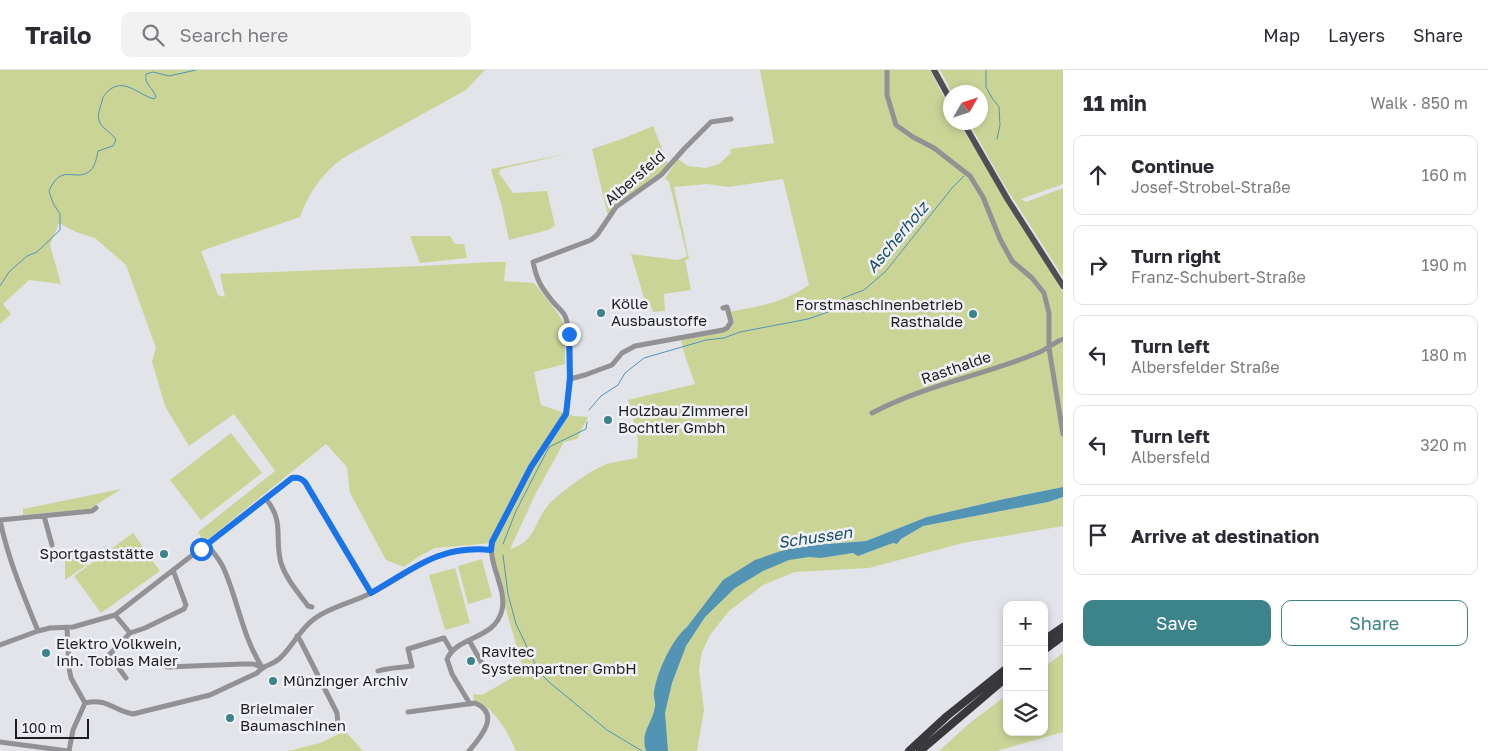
<!DOCTYPE html>
<meta charset="utf-8">
<style>
body{margin:0;font-family:"Golos Text",sans-serif;background:#f2f2f3;color:#2b2b33}
.controls{position:absolute;right:15px;bottom:15px;display:grid;overflow:hidden;border-radius:10px;box-shadow:0 2px 8px #0003}
.controls button{width:45px;height:45px;display:grid;place-items:center;padding:0;border:0;border-bottom:1px solid #e1e1e2;background:#fff;color:#2b2b33;font:25px sans-serif}
.compass{position:absolute;left:943px;top:15px;width:45px;height:45px;border-radius:50%;background:#fff;box-shadow:0 2px 8px #0003;rotate:51deg}
.scale{position:absolute;left:15px;bottom:12px;width:74px;box-sizing:border-box;padding-left:5px;border:2px solid #1e1e20;border-top:0;font-size:14px;line-height:18px;white-space:nowrap;color:#1e1e20;-webkit-text-stroke:4px #f0f1f6;paint-order:stroke}
.stop{position:absolute;width:15px;height:15px;margin:-11px;border:4px solid #1a73e8;border-radius:50%;background:#fff}
.stop.end{background:#1a73e8;border-color:#fff;box-shadow:0 1px 5px #0008}
.list{margin:0;padding:0;list-style:none}
h2{display:flex;justify-content:space-between;align-items:center;height:65px;margin:0;padding:0 20px;font-size:21px}
h2 small{font-size:16px;font-weight:400;color:#7c7c81}
.list li{display:grid;grid-template-columns:32px 1fr auto;gap:15px;align-items:center;box-sizing:border-box;height:80px;margin:0 10px 10px;padding:0 10px;border:1px solid #e1e1e2;border-radius:10px}
.list b{display:block;font-size:19px;white-space:nowrap}
.list p{margin:0;font-size:16px;white-space:nowrap;color:#7c7c81}
.list em{font-size:16px;font-style:normal;color:#7c7c81}
.actions{display:flex;gap:10px;padding:15px 20px}
.actions a{flex:1;padding:11px 0;border:1px solid #3c838a;border-radius:10px;text-align:center;font-size:18px;color:#3c838a}
.actions .main{background:#3c838a;color:#fff}
.icon{flex:none;width:28px;height:28px;fill:none;stroke:currentColor;stroke-width:2;stroke-linecap:round;stroke-linejoin:round}
.map{position:relative;flex:none;width:1063px;height:681px;overflow:hidden}
header{display:flex;align-items:center;gap:30px;box-sizing:border-box;height:70px;padding:0 25px;background:#fff;border-bottom:1px solid #e1e1e2}
header strong{font-size:24px}
nav{display:flex;gap:28px;margin-inline-start:auto;font-size:18px}
.search{width:350px;height:45px;background:#f2f2f3;display:flex;align-items:center;gap:12px;box-sizing:border-box;padding:0 18px;border-radius:10px;color:#7c7c81;font-size:19px}
main{display:flex}
aside{flex:1;background:#fff}
.map>svg:first-child{display:block}
.green{fill:#cbd497}
.water{fill:#5394b5}
.lines{fill:none;stroke-linecap:round;stroke-linejoin:round}
.stream{stroke:#5394b5;stroke-width:1}
.minor{stroke:#929294;stroke-width:5}
.major{stroke:#505054;stroke-width:6}
.highway{stroke:#39393d;stroke-width:8}
.route{stroke:#1a73e8;stroke-width:6}
.poi-dot{fill:#3c838a;stroke:#f0f1f6;stroke-width:2}
.labels{text-anchor:middle;stroke-width:5;stroke-linejoin:round;paint-order:stroke}
.street-label{font-size:15px;fill:#1e1e20;stroke:#f0f1f6}
.poi-label{font-size:15px;fill:#1e1e20;stroke:#f0f1f6;text-anchor:start}
.water-label{font-size:16px;font-style:italic;fill:#194d66;stroke:#f0f1f6}
</style>
<header>
<strong>Trailo</strong>
<div class="search"><svg class="icon" aria-label="search" viewBox="0 0 24 24"><circle cx="10" cy="10" r="6"/><path d="M15 15l6 6"/></svg>Search here</div>
<nav><a>Map</a><a>Layers</a><a>Share</a></nav>
</header>
<main>
<div class="map">
<svg width="1063" height="681" viewBox="0 0 1063 681">
<rect width="100%" height="100%" fill="#e2e4e9"/>
<!-- green -->
<path class="green" d="M0 0H485L466 20 343 88C321 105 310 121 300 147L201 181 218 225 225 227 220 204 421 196 491 192H506L504 211 534 213 557 242 565 255V294L534 302 541 335 574 346 588 347 577 369 564 372 535 425 510 479C536 472 534 451 549 434 561 422 594 397 610 393 618 391 628 390 637 388L638 369 628 330 695 314 685 286 680 267 723 260 730 255 729 242C759 236 783 233 809 215L783 109 728 117 707 114 674 117 689 189 685 190 691 220 664 224 665 241 653 242 649 231H645L631 184 678 190 687 186 669 112 665 108 678 89 688 96 706 98 719 94 731 83 730 79 774 73 760 0H930L950 39 951 52 959 53 1063 222V266L1059 268 1061 273 1063 272V417L1004 429 927 447 866 471 814 475 821 488 853 483H866L893 473 897 474 901 469 923 456 1048 432 1063 427V456L963 473 869 498 795 502 763 515 729 541 710 565 702 582 699 599 704 640 697 681H516C508 662 494 637 474 630L473 624 482 625 524 601 501 523 491 480 492 473 435 478 418 487 404 497 386 490 350 423 347 397 326 374 201 475 197 470 201 467 198 462 275 401 234 344 189 376 165 336 152 291 156 278 126 195 95 168 76 162 59 153 50 175 61 214 29 210 3 234 11 244 0 254Z
M940 0H1063V114L1021 129 1026 132 1063 118V207L1003 113 969 53 981 52V22H952Z
M653 56 669 96C650 115 623 123 608 146L592 79 622 69Z
M570 83 501 99 499 103 513 123 547 121 555 156 548 160 509 170 502 137 491 99Z
M410 166H450L455 174H464L467 188 420 193Z
M231 363 262 403 201 450 170 410Z
M121 419 90 439 23 445V439Z
M133 463 160 501 101 543 74 506Z
M83 482 88 494 65 510V486Z
M482 489 492 527 468 534 458 496Z
M455 498 470 553 445 560 429 505Z
M1063 583V662L997 681H939L971 652 1007 625V662H1044V597Z
M345 661 363 681H288L320 673Z"/>
<!-- water -->
<path class="water" d="M1063 417V427L1048 432 923 456 901 469 897 474 893 473 858 486 853 483 821 488 809 487 789 490 763 501 735 518 705 547 686 576 672 613 665 643 668 681H646C640 661 652 655 655 637 656 632 653 627 654 622 657 602 672 569 687 557L723 510 755 490 784 480 814 475 866 471 927 447 1004 429Z"/>
<g class="lines">
<!-- stream -->
<path class="stream" d="M986 0V17L992 28 999 37 1000 55 997 69
M0 216 9 202 27 186 37 182 60 160V144L53 133 49 121C62 91 76 114 91 100 95 96 97 87 98 81L113 76 116 70C111 61 101 59 99 50 97 44 101 36 102 31 103 26 105 25 108 21 124 7 137 24 154 29L156 27C153 18 144 14 146 4L153 2 169 6 196 0
M589 340 601 326 618 315 625 303 644 288 706 270 724 268 740 262 808 249 828 242 843 228 864 220 886 201 952 118 964 106
M503 474 516 441 549 377 586 359 587 352
M503 485 508 524 516 554 539 602 549 612 607 660 642 681"/>
<!-- minor -->
<path class="minor" d="M887 0V25L896 55 913 67 934 78 970 106 983 127 1000 169 1012 191 1032 208 1044 223 1049 243V278L1063 364
M570 309 585 305 612 295 622 283 635 276 723 260 727 258 731 252 727 237 723 238
M872 343C925 315 985 305 1040 282 1048 278 1055 272 1063 269
M266 429C285 452 274 468 281 493 286 509 298 522 308 536L312 537
M44 446 52 475
M0 450C8 489 23 524 38 561
M0 450 92 441 96 438
M207 474C213 482 220 490 224 499 238 531 243 568 262 597
M115 545 130 563 145 558 184 539 186 535 173 500
M67 558 69 598 71 608 85 633
M297 566 300 570 337 643 338 654
M469 570 485 599
M0 575 38 561 50 558 73 557 115 545 292 408C298 407 301 408 305 412L371 523
M167 597 243 594H253L262 597
M378 601C390 597 400 598 412 596L408 579 444 568 451 580
M126 608 109 585 130 563
M470 634 452 604 447 589C458 565 495 570 502 540 507 518 488 495 492 472L531 397 566 343C569 322 574 262 564 244 561 240 557 236 553 232 541 217 537 211 533 192L591 170 597 165 616 137 661 105 684 79 711 52 731 49
M408 642 475 633C501 644 481 667 469 681
M0 672 68 681
M69 681 73 660 85 633C108 628 112 640 133 644L210 625 257 603C265 594 271 596 279 589 292 578 299 560 314 549 329 537 351 533 369 524 414 502 435 474 491 480"/>
<!-- major -->
<path class="major" d="M934 0 951 31
M963 52 1008 130 1063 216"/>
<!-- highway -->
<path class="highway" d="M1044 570 1063 557
M1044 580 1063 566
M909 681 947 646 1007 598
M920 681 1007 607"/>
</g>
<g class="lines">
<!-- route -->
<path class="route" d="M201 479 292 408C298 407 301 408 305 412L371 523C413 499 439 475 491 480L492 472 531 397 566 344 570 309 569 264"/>
</g>
<!-- markers -->
<g class="poi-dot">
<circle cx="601" cy="243" r="5"/>
<circle cx="973" cy="244" r="5"/>
<circle cx="608" cy="350" r="5"/>
<circle cx="164" cy="484" r="5"/>
<circle cx="46" cy="583" r="5"/>
<circle cx="471" cy="591" r="5"/>
<circle cx="273" cy="611" r="5"/>
<circle cx="230" cy="648" r="5"/>
</g>
<g class="labels">
<!-- street labels -->
<g class="street-label">
<text transform="translate(635 108) rotate(-41)" y="5">Albersfeld</text>
<text transform="translate(956 298) rotate(-19)" y="5">Rasthalde</text>
</g>
<!-- poi labels -->
<g class="poi-label">
<text x="611" y="239">Kölle<tspan x="611" dy="17">Ausbaustoffe</tspan></text>
<text x="963" y="240" text-anchor="end">Forstmaschinenbetrieb<tspan x="963" dy="17">Rasthalde</tspan></text>
<text x="618" y="346">Holzbau Zimmerei<tspan x="618" dy="17">Bochtler Gmbh</tspan></text>
<text x="154" y="489" text-anchor="end">Sportgaststätte</text>
<text x="56" y="579">Elektro Volkwein,<tspan x="56" dy="17">Inh. Tobias Maier</tspan></text>
<text x="481" y="587">Ravitec<tspan x="481" dy="17">Systempartner GmbH</tspan></text>
<text x="283" y="616">Münzinger Archiv</text>
<text x="240" y="644">Brielmaier<tspan x="240" dy="17">Baumaschinen</tspan></text>
</g>
<!-- water labels -->
<g class="water-label">
<text transform="translate(897 167) rotate(-50)" y="6">Ascherholz</text>
<text transform="translate(815 467) rotate(-8)" y="6">Schussen</text>
</g>
</g>
</svg>
<div class="controls">
<button>+</button>
<button>−</button>
<button><svg class="icon" aria-label="layers" viewBox="0 0 24 24"><path d="M12 4l9 5-9 5-9-5zM3 14l9 5 9-5"/></svg></button>
</div>
<svg class="compass" viewBox="-18 -18 36 36"><path d="M0-13l5 13h-10z" fill="#e53935"/><path d="M0 13l5-13h-10z" fill="#7c7c81"/></svg>
<div class="scale">100 m</div>
<div class="stop" style="left:201px;top:479px"></div>
<div class="stop end" style="left:569px;top:264px"></div>
</div>
<aside>
<h2>11 min<small>Walk · 850 m</small></h2>
<ul class="list">
<li><svg class="icon" aria-label="ahead" viewBox="0 0 24 24"><path d="M12 20V5M6 11l6-6 6 6"/></svg><div><b>Continue</b><p>Josef-Strobel-Straße</p></div><em>160 m</em></li>
<li><svg class="icon" aria-label="right" viewBox="0 0 24 24"><path d="M7 20v-9h11M14 6l5 5-5 5"/></svg><div><b>Turn right</b><p>Franz-Schubert-Straße</p></div><em>190 m</em></li>
<li><svg class="icon" aria-label="left" viewBox="0 0 24 24"><path d="M17 20v-9H6M10 6l-5 5 5 5"/></svg><div><b>Turn left</b><p>Albersfelder Straße</p></div><em>180 m</em></li>
<li><svg class="icon" aria-label="left" viewBox="0 0 24 24"><path d="M17 20v-9H6M10 6l-5 5 5 5"/></svg><div><b>Turn left</b><p>Albersfeld</p></div><em>320 m</em></li>
<li><svg class="icon" aria-label="arrive" viewBox="0 0 24 24"><path d="M6 21V4h12l-3 4 3 4H6"/></svg><div><b>Arrive at destination</b></div></li>
</ul>
<div class="actions"><a class="main">Save</a><a>Share</a></div>
</aside>
</main>
